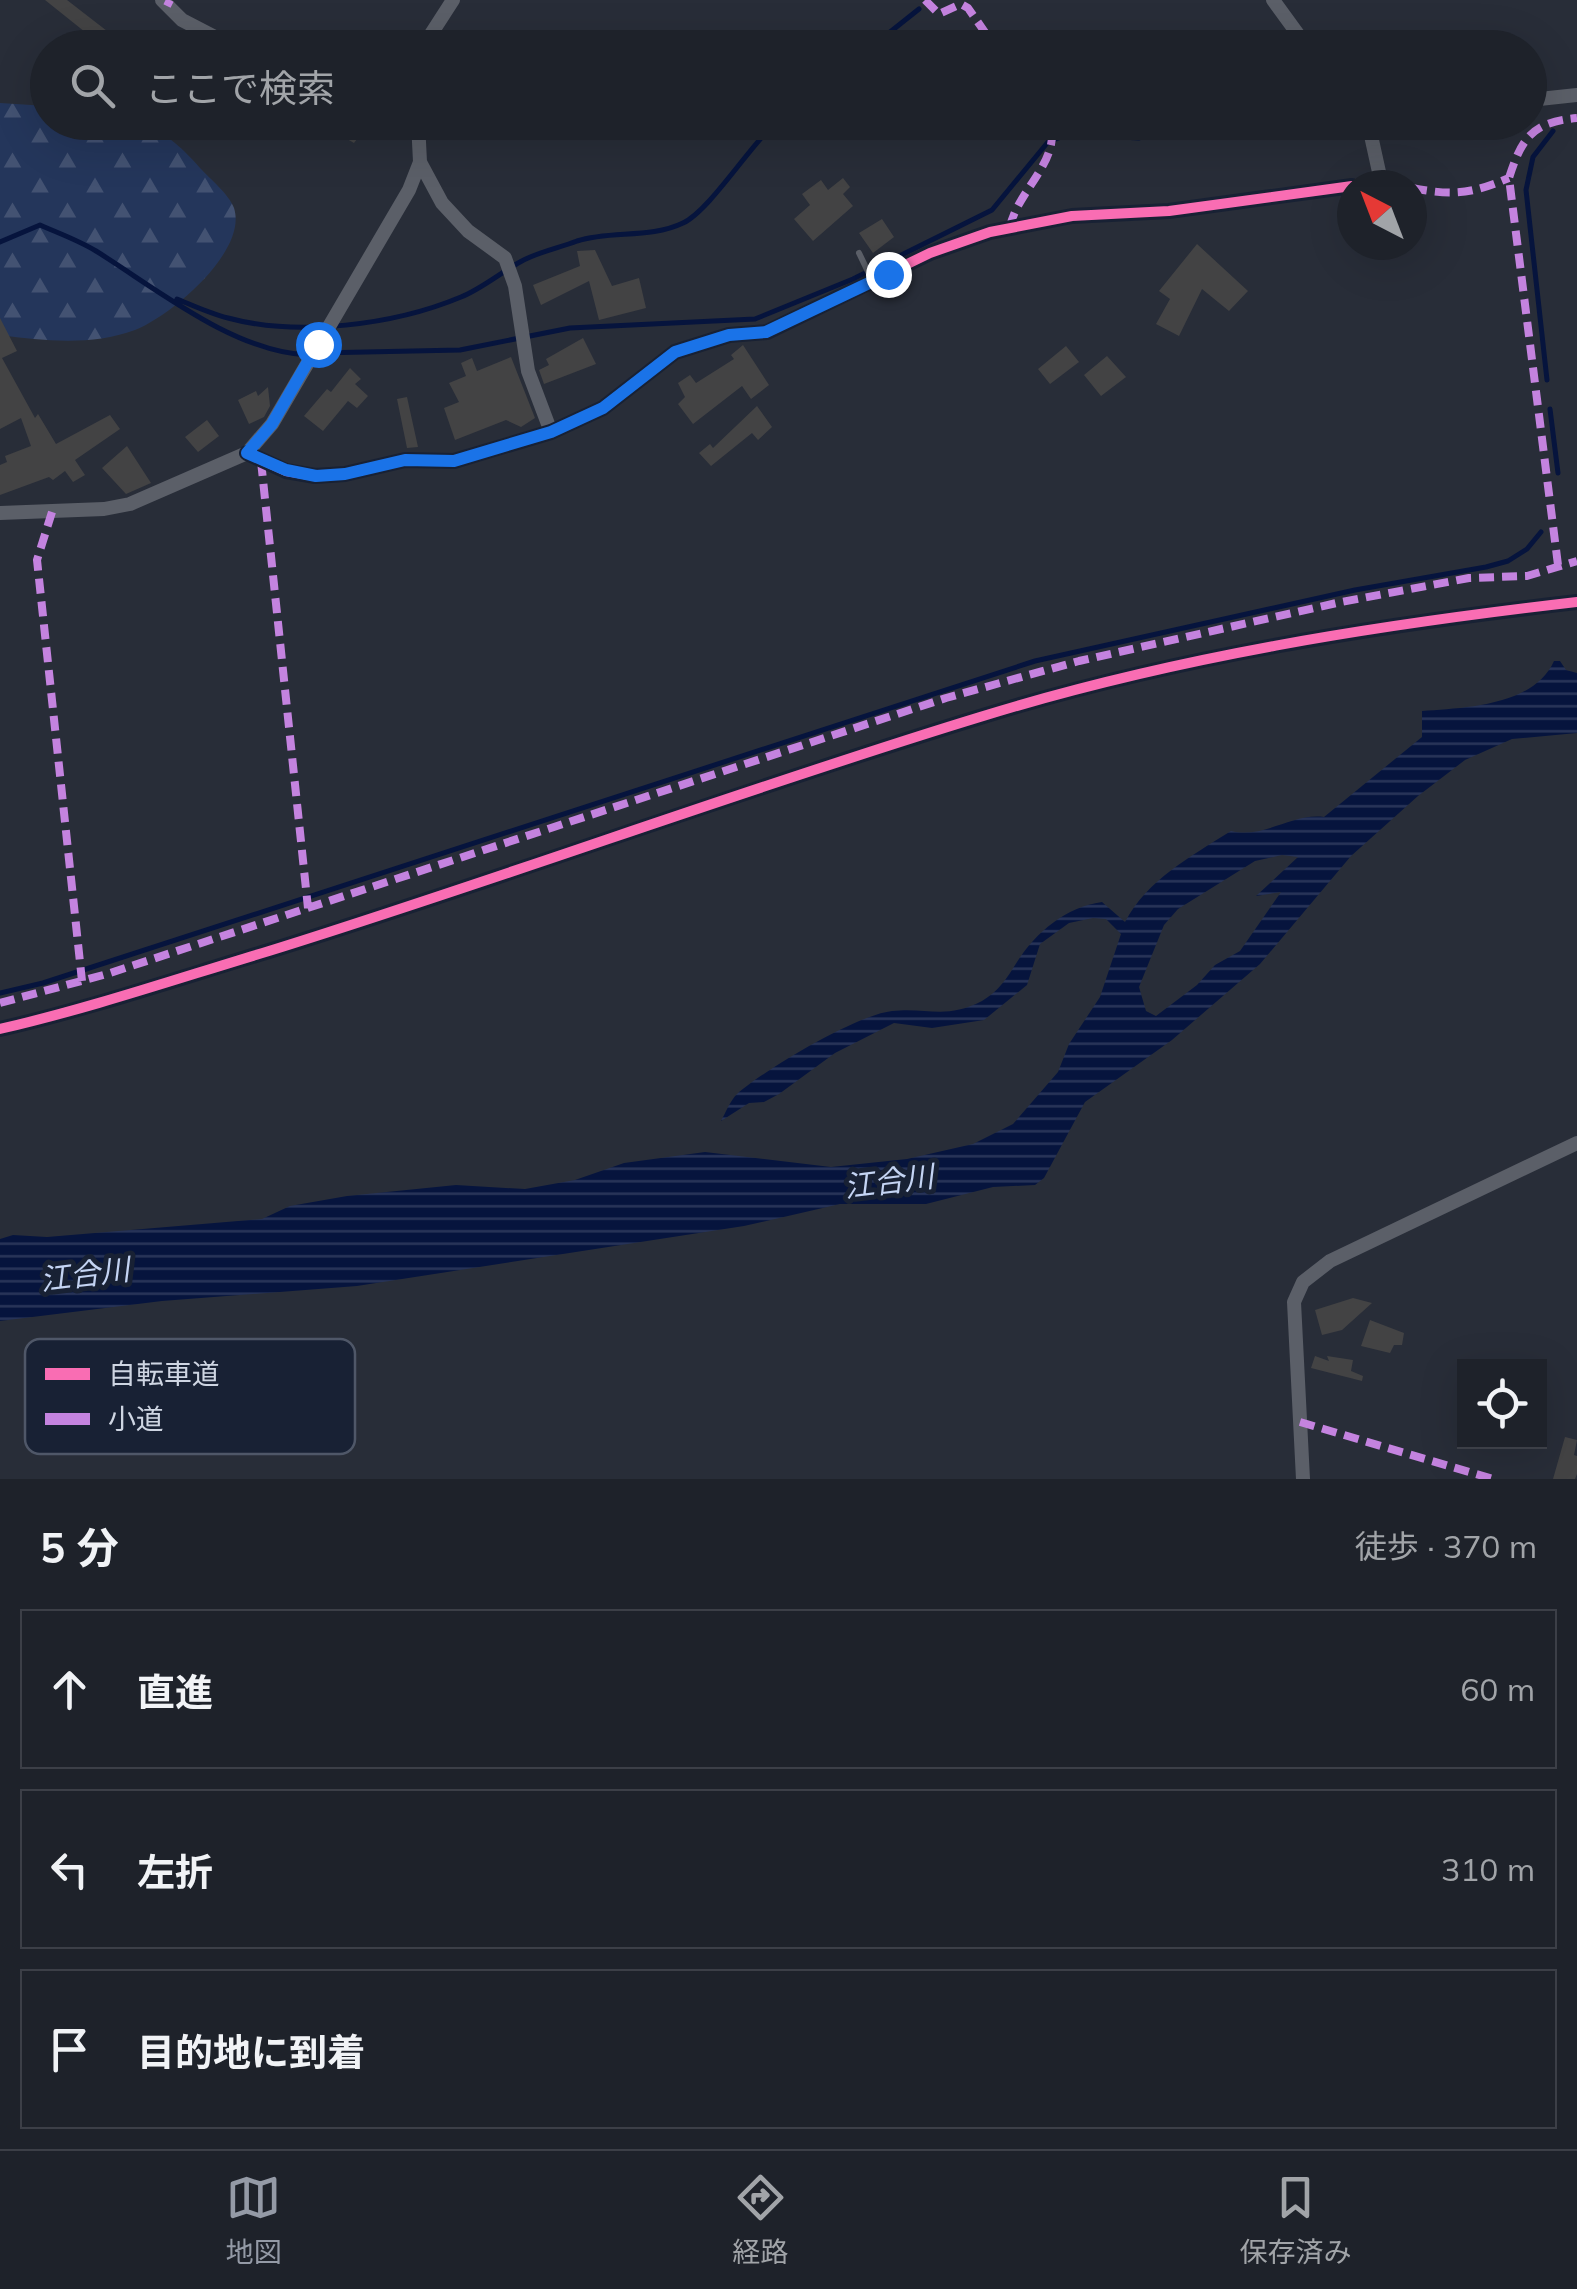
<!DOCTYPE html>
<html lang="ja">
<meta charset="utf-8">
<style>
body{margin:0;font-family:Mulish,"Noto Sans JP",sans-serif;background:#262a32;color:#f1f3f6}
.controls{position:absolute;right:30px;bottom:30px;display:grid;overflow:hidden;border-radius:0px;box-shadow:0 10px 40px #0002}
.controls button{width:90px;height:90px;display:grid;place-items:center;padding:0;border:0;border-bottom:2px solid #3c3f47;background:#1e222a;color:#f1f3f6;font:50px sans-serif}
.compass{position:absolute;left:1337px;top:170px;width:90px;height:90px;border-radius:50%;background:#1e222a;box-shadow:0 10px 40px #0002;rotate:318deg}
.stop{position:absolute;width:30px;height:30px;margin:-22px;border:8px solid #1a73e8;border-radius:50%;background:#fff}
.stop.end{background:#1a73e8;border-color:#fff;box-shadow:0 2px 10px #0008}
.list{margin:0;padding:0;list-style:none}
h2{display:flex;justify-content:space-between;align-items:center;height:130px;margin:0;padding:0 40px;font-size:42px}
h2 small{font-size:32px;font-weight:400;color:#a1a4a8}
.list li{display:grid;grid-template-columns:65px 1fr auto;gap:30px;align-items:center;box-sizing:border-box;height:160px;margin:0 20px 20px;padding:0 20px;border:2px solid #3c3f47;border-radius:0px}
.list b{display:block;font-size:38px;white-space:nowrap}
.list em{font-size:32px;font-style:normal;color:#a1a4a8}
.icon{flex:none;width:55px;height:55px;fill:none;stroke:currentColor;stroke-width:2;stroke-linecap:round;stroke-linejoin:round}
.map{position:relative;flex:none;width:1577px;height:1479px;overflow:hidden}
.search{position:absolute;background:#1e222a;box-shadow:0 10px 40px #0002;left:30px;right:30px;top:30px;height:110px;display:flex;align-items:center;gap:25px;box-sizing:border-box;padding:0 35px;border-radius:55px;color:#a1a4a8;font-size:38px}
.sheet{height:670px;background:#1e222a}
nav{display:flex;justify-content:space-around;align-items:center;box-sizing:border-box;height:140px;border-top:2px solid #3c3f47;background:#1e222a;font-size:28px;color:#a1a4a8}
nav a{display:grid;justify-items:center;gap:5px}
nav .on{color:#949aa6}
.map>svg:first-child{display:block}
.forest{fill:url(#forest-firs)}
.water{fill:url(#water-rules);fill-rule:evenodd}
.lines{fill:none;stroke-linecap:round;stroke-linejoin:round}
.stream{stroke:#06143d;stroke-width:5}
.building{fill:#434344}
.service{stroke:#5b5f68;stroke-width:6}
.minor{stroke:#5b5f68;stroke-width:14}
.quiet{stroke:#c483df;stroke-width:8;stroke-dasharray:15 8;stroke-linecap:butt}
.cycleway-casing{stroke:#182134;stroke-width:16}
.cycleway{stroke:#f96db3;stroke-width:10}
.route{stroke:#1a73e8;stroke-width:12}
.labels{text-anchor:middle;stroke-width:10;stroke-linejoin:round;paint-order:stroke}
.water-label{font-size:30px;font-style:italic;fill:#c4d4f3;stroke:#182134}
.key{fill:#182134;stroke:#4f5768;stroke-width:2.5}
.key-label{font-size:28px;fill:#ced5e2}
</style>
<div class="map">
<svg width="1577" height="1479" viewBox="0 0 1577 1479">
<defs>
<pattern id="forest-firs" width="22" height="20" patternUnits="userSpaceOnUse" patternTransform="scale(2.5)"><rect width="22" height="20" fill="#24365b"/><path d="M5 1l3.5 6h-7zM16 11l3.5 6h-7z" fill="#435272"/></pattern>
<pattern id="water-rules" width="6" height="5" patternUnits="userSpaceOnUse" patternTransform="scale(2.5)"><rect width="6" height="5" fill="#06143d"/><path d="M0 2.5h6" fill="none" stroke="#293559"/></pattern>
</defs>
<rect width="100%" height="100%" fill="#282d38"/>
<!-- forest -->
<path class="forest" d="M0 103 47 106 48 122C80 122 123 115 153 129 170 136 188 154 200 168 210 179 229 194 234 208 248 251 171 316 135 330 91 346 45 341 0 335Z"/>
<!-- water -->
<path class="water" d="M1554 661H1560L1566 670 1577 673V733L1512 739 1465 760 1418 796 1351 856 1260 964 1172 1040 1085 1102 1044 1178 1035 1185 993 1187 926 1204H840L744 1226 357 1286 162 1301 0 1321V1239L13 1235 47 1237 262 1219 290 1206 347 1196 456 1185 525 1189 575 1180 624 1163 705 1152 831 1167 907 1159 973 1144 1013 1124 1058 1072 1069 1044 1100 997 1121 934 1106 919 1093 918 1069 923 1040 944 1027 985 984 1020 932 1028 894 1023 835 1053 779 1094 764 1102 749 1103 721 1121C726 1112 730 1101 737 1094 764 1070 856 1015 892 1011 928 1007 945 1020 982 1001 999 991 1007 978 1017 962 1036 932 1066 907 1102 902L1125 922C1148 879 1190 857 1231 831 1264 839 1292 813 1324 817L1422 737V711C1464 708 1534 706 1554 661ZM1282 855 1298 857 1256 896 1281 892 1240 951 1215 965 1197 985 1156 1016 1146 1011 1139 987 1164 925 1178 909 1255 861Z"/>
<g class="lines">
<!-- stream -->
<path class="stream" d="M870 48 919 9
M0 242 40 225C58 233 78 240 96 251 157 289 234 352 308 355
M177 299C194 306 211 314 228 318 298 337 394 325 461 297 481 289 500 273 520 262 537 252 559 248 577 241 611 230 650 239 683 223 709 211 749 147 776 122
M318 353 460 350 570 328 755 319 853 279 992 210 1048 142 1069 134 1139 138
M1547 380 1526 190 1533 157 1553 131
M1550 409 1558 473
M0 993 43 983 1035 661 1355 590 1486 567 1508 561 1527 549 1541 532"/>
</g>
<!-- building -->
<path class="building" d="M45 0H67L129 48H105Z
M318 122H370L354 143Z
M843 178 850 187 843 194 853 206 813 241 794 219 810 205 802 194 821 180 828 190Z
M882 219 894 237 873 253 859 233Z
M1197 244 1248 291 1229 311 1202 289 1179 336 1156 324 1170 299 1159 291Z
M595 250 612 286 639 278 646 308 599 320 589 281 541 305 533 285 580 266 577 251Z
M0 318 17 351 2 358 35 418 38 414 56 444 110 415 120 429 75 460 85 475 73 482 65 471 53 480 49 477 0 495V465L7 462 5 456 31 446 21 418 0 429Z
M583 338 596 364 544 384 539 370 549 365 546 359Z
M743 345 769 385 751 399 742 386 693 424 678 404 685 397 678 383 690 375 696 383 734 359 731 355Z
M1066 346 1079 362 1050 384 1038 369Z
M1107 356 1126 377 1101 396 1084 375Z
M511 357 535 418 521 427 506 420 455 440 444 408 459 402 449 383 466 376 461 363 472 358 477 371Z
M350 368 361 379 355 384 368 396 357 408 348 401 323 431 304 416 327 389 331 392Z
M268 387 270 406 264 417 249 424 238 400 256 391 258 396Z
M407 397 418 447 407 448 397 399Z
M757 406 772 427 758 440 752 433 711 466 699 453 710 444 713 448Z
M207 420 219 436 198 452 185 437Z
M127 446 151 483 126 494 102 468Z
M1353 1298 1372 1303 1342 1330 1322 1335 1315 1310Z
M1370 1320 1404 1333 1402 1345H1394L1390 1353 1361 1346Z
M1315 1356 1329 1361 1327 1356 1353 1360 1351 1371 1363 1376 1362 1381 1311 1368Z
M1565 1437 1577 1440 1574 1455 1577 1456V1474L1575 1479H1553Z"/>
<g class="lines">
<!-- service -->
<path class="service" d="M859 253 871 278"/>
<!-- minor -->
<path class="minor" d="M162 0 182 20 236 48
M1273 0 1308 48
M422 48 453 0
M1530 100 1577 95
M420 162 442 203 468 231 505 258 515 286 528 371 551 432
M1359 185 1381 181 1368 122
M247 453 286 471 315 476 345 474 405 460 454 461 551 432 603 408 675 352 729 335 767 332 930 253 990 232 1072 216 1169 211 1352 186
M0 513 104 509 130 504 247 453 272 424 409 190 420 162 418 122
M0 1029C91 1008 179 978 269 951 507 877 741 790 980 717 1173 657 1377 625 1577 602
M1303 1479 1294 1302 1303 1282 1330 1261 1577 1143"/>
<!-- quiet -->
<path class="quiet" d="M925 0 939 14 961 4 968 8 996 48
M167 6 170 0
M1381 181 1399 185
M1412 188C1454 196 1470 194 1509 178
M1010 227C1017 191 1062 160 1050 122
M261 461 308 908
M52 512 37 560 82 981
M1558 565 1509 178C1522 137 1533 122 1577 118
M0 1003 107 974 946 698 1079 661 1341 602 1469 578 1527 576 1577 561
M1300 1422 1493 1479"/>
<!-- cycleway casing -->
<g class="cycleway-casing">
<path id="cycleway" d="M247 453 286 471 315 476 345 474 405 460 454 461 551 432 603 408 675 352 729 335 767 332 930 253 990 232 1072 216 1169 211 1352 186
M0 1029C91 1008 179 978 269 951 507 877 741 790 980 717 1173 657 1377 625 1577 602"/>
</g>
<!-- cycleway -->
<use href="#cycleway" class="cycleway"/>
</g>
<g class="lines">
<!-- route -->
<path class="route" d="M318 344 272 424 247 453 286 470 316 476 345 474 405 460 454 461 551 432 603 408 675 352 729 335 766 332 888 274"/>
</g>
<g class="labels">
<!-- water labels -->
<g class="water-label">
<text transform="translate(889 1182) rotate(-7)" y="10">江合川</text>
<text transform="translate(85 1275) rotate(-7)" y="10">江合川</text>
</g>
</g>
<!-- legend -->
<rect x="25" y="1339" width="330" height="115" rx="15" class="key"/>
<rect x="45" y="1368" width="45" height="12" fill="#f96db3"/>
<rect x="45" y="1413" width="45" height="12" fill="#c483df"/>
<g class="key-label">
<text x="108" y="1384">自転車道</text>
<text x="108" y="1429">小道</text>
</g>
</svg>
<div class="controls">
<button><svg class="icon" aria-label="locate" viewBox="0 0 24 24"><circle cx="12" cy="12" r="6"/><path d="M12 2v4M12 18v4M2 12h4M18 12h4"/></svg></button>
</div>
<svg class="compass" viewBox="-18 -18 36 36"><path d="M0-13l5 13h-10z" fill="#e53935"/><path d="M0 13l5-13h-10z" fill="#a1a4a8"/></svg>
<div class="stop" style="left:318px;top:344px"></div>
<div class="stop end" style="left:888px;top:274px"></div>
<div class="search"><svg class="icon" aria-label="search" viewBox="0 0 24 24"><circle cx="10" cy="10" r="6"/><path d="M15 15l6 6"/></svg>ここで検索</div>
</div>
<section class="sheet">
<h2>5 分<small>徒歩 · 370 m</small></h2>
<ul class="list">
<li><svg class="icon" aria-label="ahead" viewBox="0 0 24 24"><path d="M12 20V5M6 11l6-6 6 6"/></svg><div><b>直進</b></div><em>60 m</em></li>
<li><svg class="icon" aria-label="left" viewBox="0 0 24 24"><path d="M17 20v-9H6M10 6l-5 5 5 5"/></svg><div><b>左折</b></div><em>310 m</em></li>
<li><svg class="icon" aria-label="arrive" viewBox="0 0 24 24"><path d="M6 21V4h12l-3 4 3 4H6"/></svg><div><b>目的地に到着</b></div></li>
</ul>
</section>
<nav>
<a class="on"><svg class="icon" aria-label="map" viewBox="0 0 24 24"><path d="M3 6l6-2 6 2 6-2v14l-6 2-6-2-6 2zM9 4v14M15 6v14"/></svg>地図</a>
<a><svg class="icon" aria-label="directions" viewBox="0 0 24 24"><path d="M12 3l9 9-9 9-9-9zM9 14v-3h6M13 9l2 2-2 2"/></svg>経路</a>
<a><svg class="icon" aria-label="saved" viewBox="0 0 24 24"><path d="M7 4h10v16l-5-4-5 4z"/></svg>保存済み</a>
</nav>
